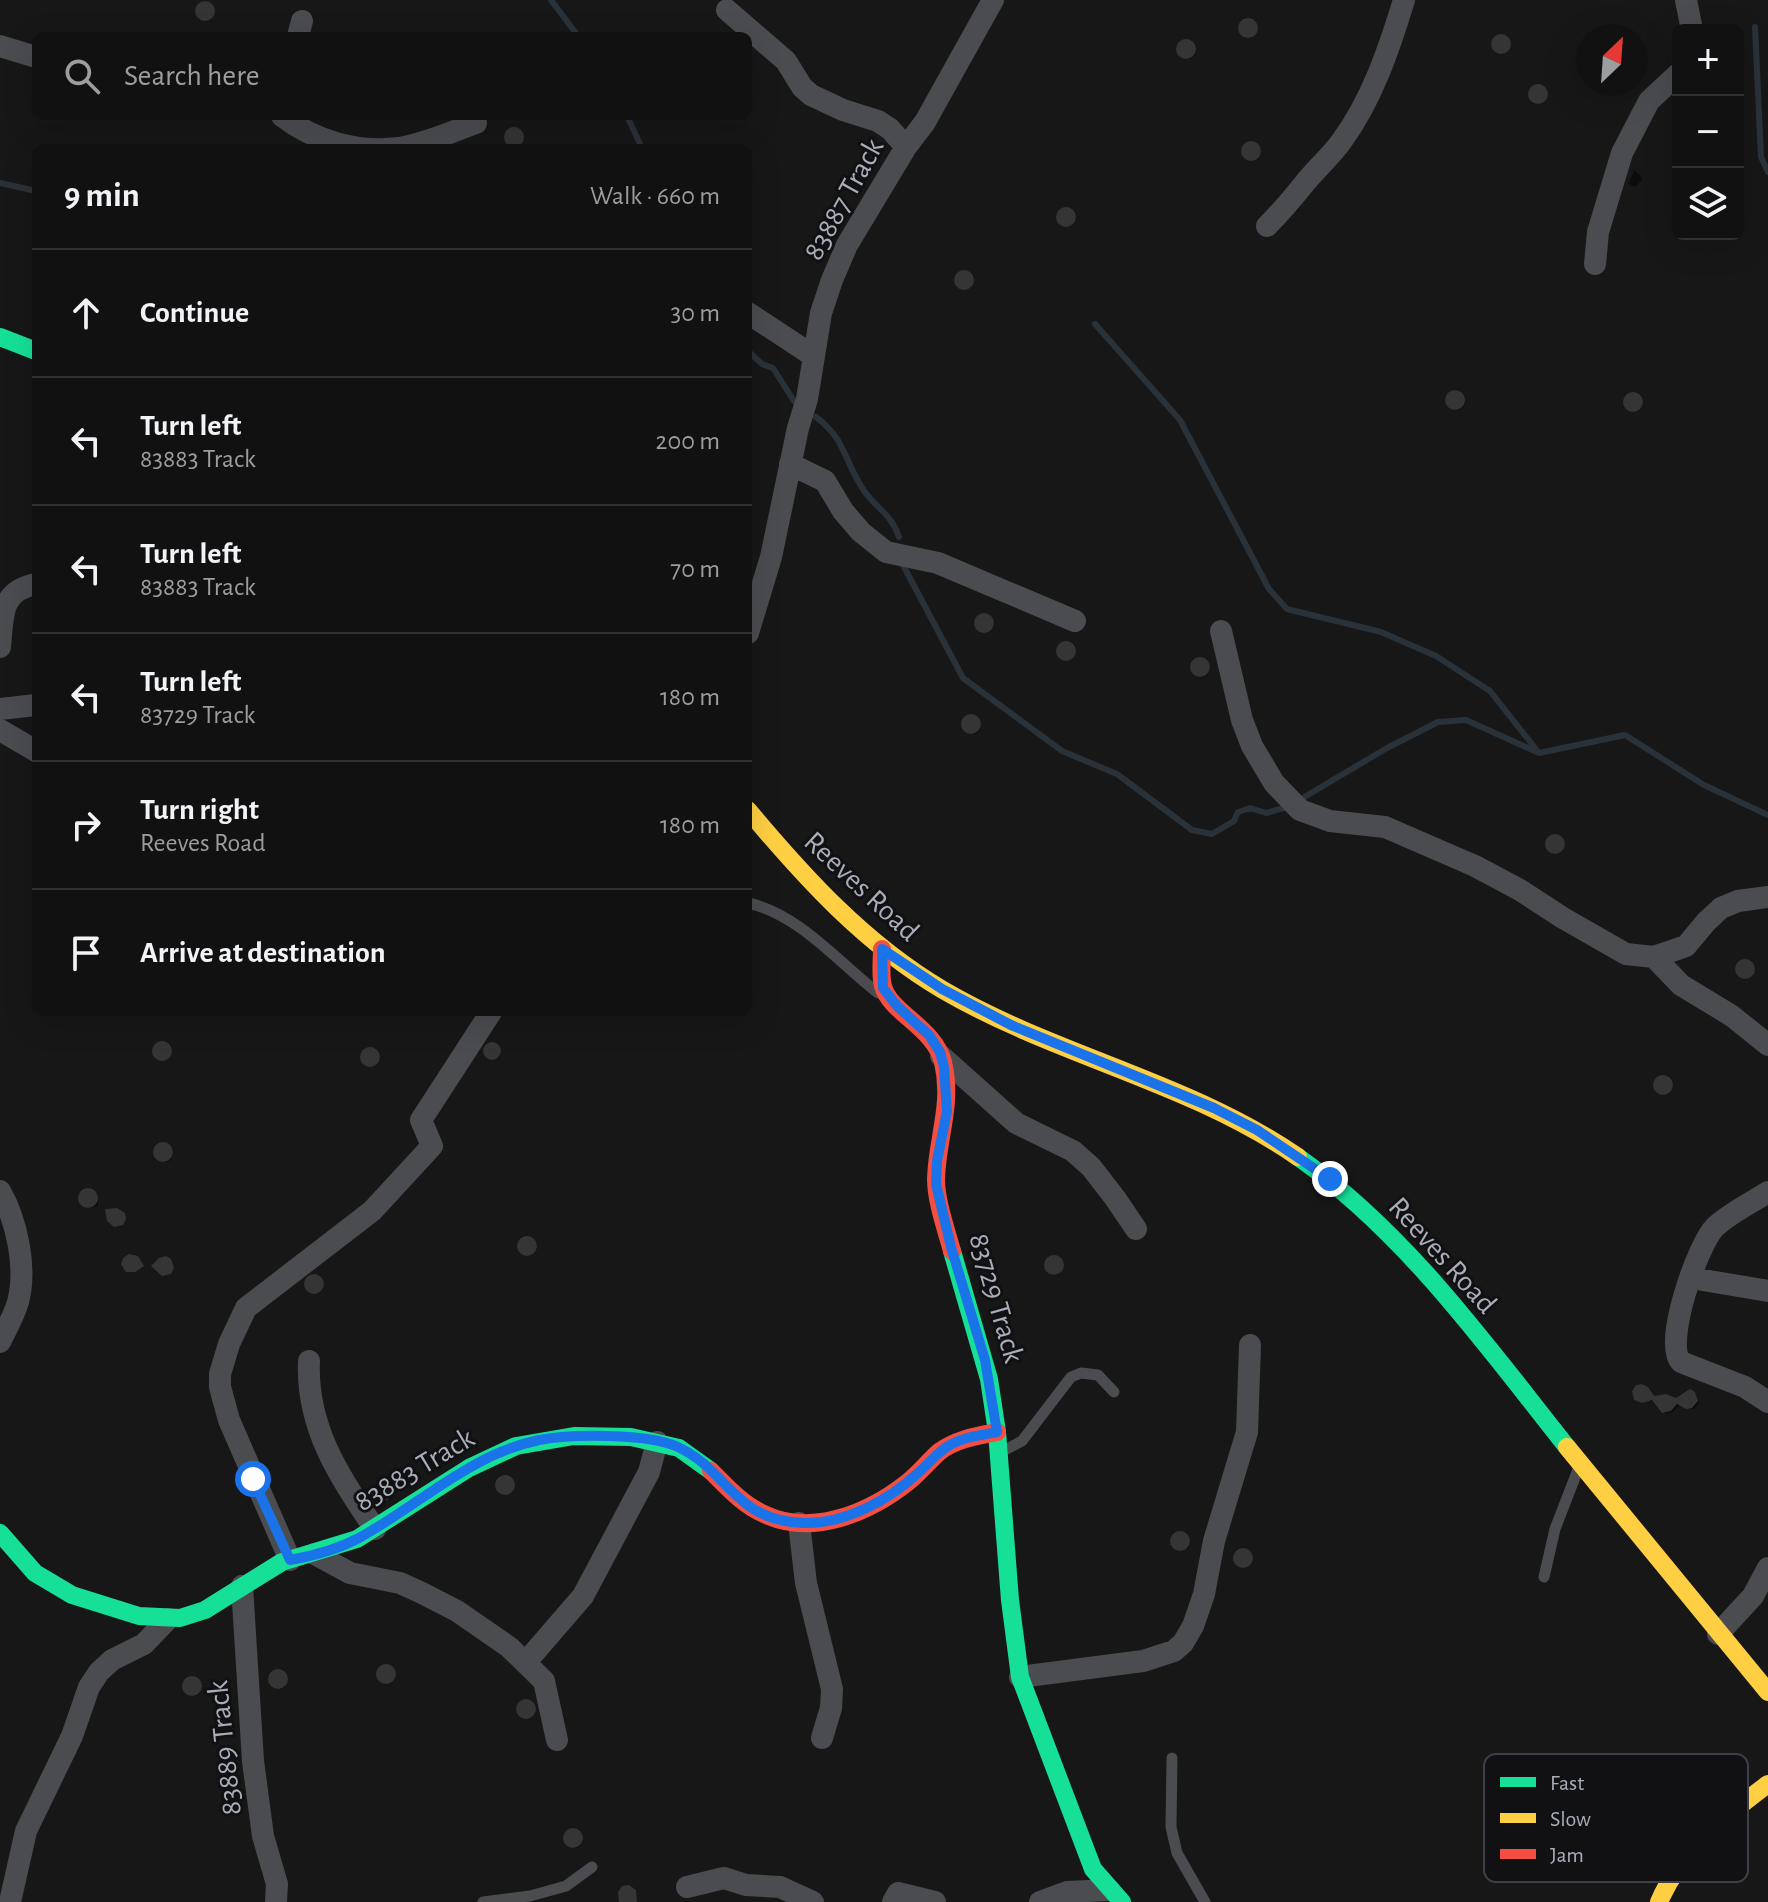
<!DOCTYPE html>
<meta charset="utf-8">
<style>
body{margin:0;font-family:"Alegreya Sans",sans-serif;background:#1e1f1f;color:#f1f3f6}
.controls{position:absolute;right:24px;top:24px;display:grid;overflow:hidden;border-radius:12px;box-shadow:0 8px 32px #0002}
.controls button{width:72px;height:72px;display:grid;place-items:center;padding:0;border:0;border-bottom:2px solid #303131;background:#111;color:#f1f3f6;font:40px sans-serif}
.compass{position:absolute;left:1576px;top:24px;width:72px;height:72px;border-radius:50%;background:#111;box-shadow:0 8px 32px #0002;rotate:25deg}
.stop{position:absolute;width:24px;height:24px;margin:-18px;border:6px solid #1a73e8;border-radius:50%;background:#fff}
.stop.end{background:#1a73e8;border-color:#fff;box-shadow:0 2px 8px #0008}
.list{margin:0;padding:0;list-style:none}
h2{display:flex;justify-content:space-between;align-items:center;height:104px;margin:0;padding:0 32px;font-size:34px}
h2 small{font-size:26px;font-weight:400;color:#9c9d9f}
.list li{display:grid;grid-template-columns:52px 1fr auto;gap:24px;align-items:center;box-sizing:border-box;height:128px;padding:0 32px;border-top:2px solid #303131}
.list b{display:block;font-size:30px;white-space:nowrap}
.list p{margin:0;font-size:26px;white-space:nowrap;color:#9c9d9f}
.list em{font-size:26px;font-style:normal;color:#9c9d9f}
.icon{flex:none;width:44px;height:44px;fill:none;stroke:currentColor;stroke-width:2;stroke-linecap:round;stroke-linejoin:round}
.map{position:relative;flex:none;width:1768px;height:1902px;overflow:hidden}
.search{position:absolute;background:#111;box-shadow:0 8px 32px #0002;left:32px;top:32px;width:720px;height:88px;display:flex;align-items:center;gap:20px;box-sizing:border-box;padding:0 28px;border-radius:12px;color:#9c9d9f;font-size:30px}
.panel{position:absolute;background:#111;box-shadow:0 8px 32px #0002;left:32px;top:144px;width:720px;height:872px;border-radius:12px}
.map>svg:first-child{display:block}
.shadow{fill:#0007}
.lines{fill:none;stroke-linecap:round;stroke-linejoin:round}
.stream{stroke:#2a3239;stroke-width:6}
.building{fill:#353536}
.lane{stroke:#4b4c50;stroke-width:11}
.street{stroke:#4b4c50;stroke-width:22}
.fast{stroke:#16e098;stroke-width:18}
.slow{stroke:#ffcf43;stroke-width:18}
.jam{stroke:#f24e42;stroke-width:18}
.route{stroke:#1a73e8;stroke-width:10}
.labels{text-anchor:middle;stroke-width:6;stroke-linejoin:round;paint-order:stroke}
.street-label{font-size:30px;fill:#a8adb8;stroke:#111113}
.key{fill:#111113;stroke:#3e4045;stroke-width:2}
.key-label{font-size:22px;fill:#a8adb8}
</style>
<div class="map">
<svg width="1768" height="1902" viewBox="0 0 1768 1902">
<rect width="100%" height="100%" fill="#171717"/>
<!-- shadow -->
<path class="shadow" d="M198 12a8 8 0 1 1 16 0a8 8 0 1 1-16 0Z
M1241 29a8 8 0 1 1 16 0a8 8 0 1 1-16 0Z
M1494 45a8 8 0 1 1 16 0a8 8 0 1 1-16 0Z
M1180 51a8 8 0 1 1 16 0a8 8 0 1 1-16 0Z
M1531 95a8 8 0 1 1 16 0a8 8 0 1 1-16 0Z
M507 137a8 8 0 1 1 16 0a8 8 0 1 1-16 0Z
M1244 152a8 8 0 1 1 16 0a8 8 0 1 1-16 0Z
M1634 170 1641 176 1642 180 1635 187 1629 184Z
M1060 218a8 8 0 1 1 16 0a8 8 0 1 1-16 0Z
M957 281a8 8 0 1 1 16 0a8 8 0 1 1-16 0Z
M1449 402a8 8 0 1 1 16 0a8 8 0 1 1-16 0Z
M1627 403a8 8 0 1 1 16 0a8 8 0 1 1-16 0Z
M978 624a8 8 0 1 1 16 0a8 8 0 1 1-16 0Z
M1060 652a8 8 0 1 1 16 0a8 8 0 1 1-16 0Z
M1194 669a8 8 0 1 1 16 0a8 8 0 1 1-16 0Z
M965 726a8 8 0 1 1 16 0a8 8 0 1 1-16 0Z
M1549 845a8 8 0 1 1 16 0a8 8 0 1 1-16 0Z
M1738 970a8 8 0 1 1 16 0a8 8 0 1 1-16 0Z
M155 1052a8 8 0 1 1 16 0a8 8 0 1 1-16 0Z
M485 1052a8 8 0 1 1 16 0a8 8 0 1 1-16 0Z
M364 1058a8 8 0 1 1 16 0a8 8 0 1 1-16 0Z
M1657 1086a8 8 0 1 1 16 0a8 8 0 1 1-16 0Z
M157 1154a8 8 0 1 1 16 0a8 8 0 1 1-16 0Z
M86 1190 98 1197V1206L89 1208 82 1202 81 1195Z
M521 1247a8 8 0 1 1 16 0a8 8 0 1 1-16 0Z
M1047 1267a8 8 0 1 1 16 0a8 8 0 1 1-16 0Z
M308 1285a8 8 0 1 1 16 0a8 8 0 1 1-16 0Z
M1690 1392 1698 1399 1699 1403 1694 1409 1679 1405 1673 1412 1666 1414 1655 1401H1638L1654 1398 1676 1400Z
M498 1487a8 8 0 1 1 16 0a8 8 0 1 1-16 0Z
M378 1493a8 8 0 1 1 16 0a8 8 0 1 1-16 0Z
M1178 1533 1188 1538 1191 1542 1188 1549 1177 1547 1173 1541Z
M1236 1559a8 8 0 1 1 16 0a8 8 0 1 1-16 0Z
M380 1675a8 8 0 1 1 16 0a8 8 0 1 1-16 0Z
M271 1681a8 8 0 1 1 16 0a8 8 0 1 1-16 0Z
M186 1687a8 8 0 1 1 16 0a8 8 0 1 1-16 0Z
M520 1710a8 8 0 1 1 16 0a8 8 0 1 1-16 0Z
M567 1840a8 8 0 1 1 16 0a8 8 0 1 1-16 0Z"/>
<g class="lines">
<!-- stream -->
<path class="stream" d="M551 0 578 36
M1755 27 1761 157 1768 172
M627 116 642 148
M0 183 36 191
M1095 324 1180 420 1269 589 1287 609 1381 632 1436 656 1490 691 1539 753
M748 351 762 364 773 368 794 401
M816 417C845 439 843 457 861 486 872 506 891 512 899 537
M903 565 963 678 1062 751 1117 774 1192 830 1212 834 1234 821 1238 812 1250 808 1266 813 1287 807
M1301 799 1387 748 1438 722 1466 720 1539 753 1625 735 1704 785 1768 815"/>
</g>
<!-- building -->
<path class="building" d="M195 11a10 10 0 1 1 20 0a10 10 0 1 1-20 0Z
M1238 28a10 10 0 1 1 20 0a10 10 0 1 1-20 0Z
M1491 44a10 10 0 1 1 20 0a10 10 0 1 1-20 0Z
M1176 49a10 10 0 1 1 20 0a10 10 0 1 1-20 0Z
M1528 94a10 10 0 1 1 20 0a10 10 0 1 1-20 0Z
M504 137a10 10 0 1 1 20 0a10 10 0 1 1-20 0Z
M1241 151a10 10 0 1 1 20 0a10 10 0 1 1-20 0Z
M1056 217a10 10 0 1 1 20 0a10 10 0 1 1-20 0Z
M954 280a10 10 0 1 1 20 0a10 10 0 1 1-20 0Z
M1445 400a10 10 0 1 1 20 0a10 10 0 1 1-20 0Z
M1623 402a10 10 0 1 1 20 0a10 10 0 1 1-20 0Z
M974 623a10 10 0 1 1 20 0a10 10 0 1 1-20 0Z
M1056 651a10 10 0 1 1 20 0a10 10 0 1 1-20 0Z
M1190 667a10 10 0 1 1 20 0a10 10 0 1 1-20 0Z
M961 724a10 10 0 1 1 20 0a10 10 0 1 1-20 0Z
M1545 844a10 10 0 1 1 20 0a10 10 0 1 1-20 0Z
M1735 969a10 10 0 1 1 20 0a10 10 0 1 1-20 0Z
M152 1051a10 10 0 1 1 20 0a10 10 0 1 1-20 0Z
M483 1051a9 9 0 1 1 18 0a9 9 0 1 1-18 0Z
M360 1057a10 10 0 1 1 20 0a10 10 0 1 1-20 0Z
M1653 1085a10 10 0 1 1 20 0a10 10 0 1 1-20 0Z
M153 1152a10 10 0 1 1 20 0a10 10 0 1 1-20 0Z
M78 1198a10 10 0 1 1 20 0a10 10 0 1 1-20 0Z
M117 1208 125 1213 126 1219 123 1225 114 1227 107 1221 105 1209Z
M517 1246a10 10 0 1 1 20 0a10 10 0 1 1-20 0Z
M129 1254 138 1256 144 1266 135 1272H126L121 1264 123 1258Z
M1044 1265a10 10 0 1 1 20 0a10 10 0 1 1-20 0Z
M166 1256 171 1259 174 1268 171 1274 162 1276 151 1266 159 1258Z
M304 1284a10 10 0 1 1 20 0a10 10 0 1 1-20 0Z
M1642 1384 1648 1387 1654 1396 1666 1394 1676 1398 1690 1389 1695 1392 1698 1401 1692 1408 1686 1409 1677 1404 1671 1411 1662 1413 1652 1400 1642 1403 1634 1400 1632 1391 1636 1385Z
M495 1485a10 10 0 1 1 20 0a10 10 0 1 1-20 0Z
M375 1492a9 9 0 1 1 18 0a9 9 0 1 1-18 0Z
M1170 1541a10 10 0 1 1 20 0a10 10 0 1 1-20 0Z
M1233 1558a10 10 0 1 1 20 0a10 10 0 1 1-20 0Z
M376 1674a10 10 0 1 1 20 0a10 10 0 1 1-20 0Z
M268 1679a10 10 0 1 1 20 0a10 10 0 1 1-20 0Z
M182 1686a10 10 0 1 1 20 0a10 10 0 1 1-20 0Z
M516 1709a10 10 0 1 1 20 0a10 10 0 1 1-20 0Z
M563 1838a10 10 0 1 1 20 0a10 10 0 1 1-20 0Z
M629 1885 636 1890 637 1902H619L618 1892 622 1886Z"/>
<g class="lines">
<!-- lane -->
<path class="lane" d="M748 903C799 914 839 963 878 993
M1003 1451 1022 1441 1071 1377 1081 1373 1098 1375 1114 1392
M1544 1577 1555 1529 1579 1467
M1172 1758 1171 1827 1177 1853 1205 1902
M483 1902 530 1896 566 1886 592 1867"/>
<!-- street -->
<path class="street" d="M1686 0 1692 30
M727 10 786 61 802 87 811 95 843 110 878 121 890 129 906 147
M298 36 302 21
M0 46 36 57
M282 116C314 141 358 153 399 148 425 144 451 132 476 123
M1267 226C1281 212 1292 199 1304 184 1316 169 1330 157 1341 142 1372 100 1389 49 1404 0
M1595 264 1598 232 1622 153 1649 101 1678 74
M748 313 812 355
M790 464 825 481 843 511 861 532 886 552 938 563 1075 621
M1221 631 1242 720 1252 746 1274 783 1300 810 1330 821 1385 827 1475 866 1520 890 1563 918 1626 954 1654 957 1681 985 1732 1016 1768 1045
M748 633 771 557 798 428 807 399 821 313 832 280 847 245 906 147 925 122 993 0
M0 647C3 616 0 591 36 584
M0 709 36 705
M0 730 36 751
M1654 957 1686 946 1706 922 1721 908 1738 901 1768 897
M941 1056 1016 1123 1073 1151 1091 1167 1115 1198 1136 1229
M0 1191C17 1221 27 1268 18 1302 14 1316 6 1329 0 1342
M1768 1192C1751 1203 1730 1213 1715 1227 1698 1244 1663 1343 1681 1362L1745 1387 1768 1402
M1691 1278 1768 1291
M309 1361C306 1426 339 1477 375 1529
M799 1523 806 1583 832 1689 831 1708 822 1738
M315 1554 350 1573 400 1583 422 1593 457 1611 509 1647 544 1681 557 1740
M290 1560 229 1420 220 1387V1374L229 1344 246 1308 372 1211 432 1146 421 1120 491 1012
M242 1586 253 1761 263 1836 277 1884 276 1902
M1718 1634 1753 1596 1768 1568
M526 1662 583 1596 649 1472 657 1442
M1020 1677 1143 1661 1174 1651 1183 1643 1193 1626 1204 1594 1214 1541 1247 1432 1250 1345
M687 1887 724 1878 746 1885 780 1887 813 1902
M10 1902 26 1831 72 1736 89 1687 99 1672 112 1660 144 1644 168 1619
M893 1902 898 1893 935 1902
M1040 1902 1067 1892 1109 1890"/>
<!-- fast -->
<path class="fast" d="M0 337 36 351
M1298 1157C1407 1234 1485 1344 1567 1447
M952 1251 989 1379 997 1432 1010 1600 1020 1677 1093 1869 1122 1902
M0 1533 35 1573 72 1595 139 1616 180 1618 205 1610 282 1562 357 1539 469 1468 516 1446 574 1436 631 1437 679 1448 711 1471"/>
<!-- slow -->
<path class="slow" d="M748 810C805 878 865 944 943 990 1056 1056 1190 1082 1298 1157
M1567 1447 1768 1692
M1659 1902C1681 1851 1725 1816 1768 1784"/>
<!-- jam -->
<path class="jam" d="M882 949C882 960 880 975 883 986 890 1013 934 1027 943 1062 953 1105 937 1138 936 1179 936 1201 946 1229 952 1251
M711 1471C727 1487 743 1505 764 1514 812 1537 869 1513 908 1482 919 1473 928 1462 939 1452 956 1439 977 1436 997 1432"/>
</g>
<g class="lines">
<!-- route -->
<path class="route" d="M253 1479 290 1560C313 1556 338 1549 359 1538 419 1505 471 1454 539 1440 572 1434 647 1433 678 1447 729 1471 734 1521 804 1523 845 1524 889 1500 918 1473 929 1464 938 1451 950 1445 964 1437 981 1435 997 1432L985 1360 951 1247 936 1184 937 1161 947 1111 944 1067 940 1052 929 1035 897 1006 883 988 882 949 942 989 1011 1025 1214 1108 1257 1130 1330 1179"/>
</g>
<g class="labels">
<!-- street labels -->
<g class="street-label">
<text transform="translate(843 199) rotate(-61)" y="10">83887 Track</text>
<text transform="translate(862 886) rotate(43)" y="10">Reeves Road</text>
<text transform="translate(1443 1255) rotate(48)" y="10">Reeves Road</text>
<text transform="translate(997 1298) rotate(74)" y="10">83729 Track</text>
<text transform="translate(414 1469) rotate(-31)" y="10">83883 Track</text>
<text transform="translate(224 1748) rotate(-96)" y="10">83889 Track</text>
</g>
</g>
<!-- legend -->
<rect x="1484" y="1754" width="264" height="128" rx="12" class="key"/>
<rect x="1500" y="1777" width="36" height="10" fill="#16e098"/>
<rect x="1500" y="1813" width="36" height="10" fill="#ffcf43"/>
<rect x="1500" y="1849" width="36" height="10" fill="#f24e42"/>
<g class="key-label">
<text x="1550" y="1790">Fast</text>
<text x="1550" y="1826">Slow</text>
<text x="1550" y="1862">Jam</text>
</g>
</svg>
<div class="controls">
<button>+</button>
<button>−</button>
<button><svg class="icon" aria-label="layers" viewBox="0 0 24 24"><path d="M12 4l9 5-9 5-9-5zM3 14l9 5 9-5"/></svg></button>
</div>
<svg class="compass" viewBox="-18 -18 36 36"><path d="M0-13l5 13h-10z" fill="#e53935"/><path d="M0 13l5-13h-10z" fill="#9c9d9f"/></svg>
<div class="stop" style="left:253px;top:1479px"></div>
<div class="stop end" style="left:1330px;top:1179px"></div>
<div class="search"><svg class="icon" aria-label="search" viewBox="0 0 24 24"><circle cx="10" cy="10" r="6"/><path d="M15 15l6 6"/></svg>Search here</div>
<section class="panel">
<h2>9 min<small>Walk · 660 m</small></h2>
<ul class="list">
<li><svg class="icon" aria-label="ahead" viewBox="0 0 24 24"><path d="M12 20V5M6 11l6-6 6 6"/></svg><div><b>Continue</b></div><em>30 m</em></li>
<li><svg class="icon" aria-label="left" viewBox="0 0 24 24"><path d="M17 20v-9H6M10 6l-5 5 5 5"/></svg><div><b>Turn left</b><p>83883 Track</p></div><em>200 m</em></li>
<li><svg class="icon" aria-label="left" viewBox="0 0 24 24"><path d="M17 20v-9H6M10 6l-5 5 5 5"/></svg><div><b>Turn left</b><p>83883 Track</p></div><em>70 m</em></li>
<li><svg class="icon" aria-label="left" viewBox="0 0 24 24"><path d="M17 20v-9H6M10 6l-5 5 5 5"/></svg><div><b>Turn left</b><p>83729 Track</p></div><em>180 m</em></li>
<li><svg class="icon" aria-label="right" viewBox="0 0 24 24"><path d="M7 20v-9h11M14 6l5 5-5 5"/></svg><div><b>Turn right</b><p>Reeves Road</p></div><em>180 m</em></li>
<li><svg class="icon" aria-label="arrive" viewBox="0 0 24 24"><path d="M6 21V4h12l-3 4 3 4H6"/></svg><div><b>Arrive at destination</b></div></li>
</ul>
</section>
</div>
